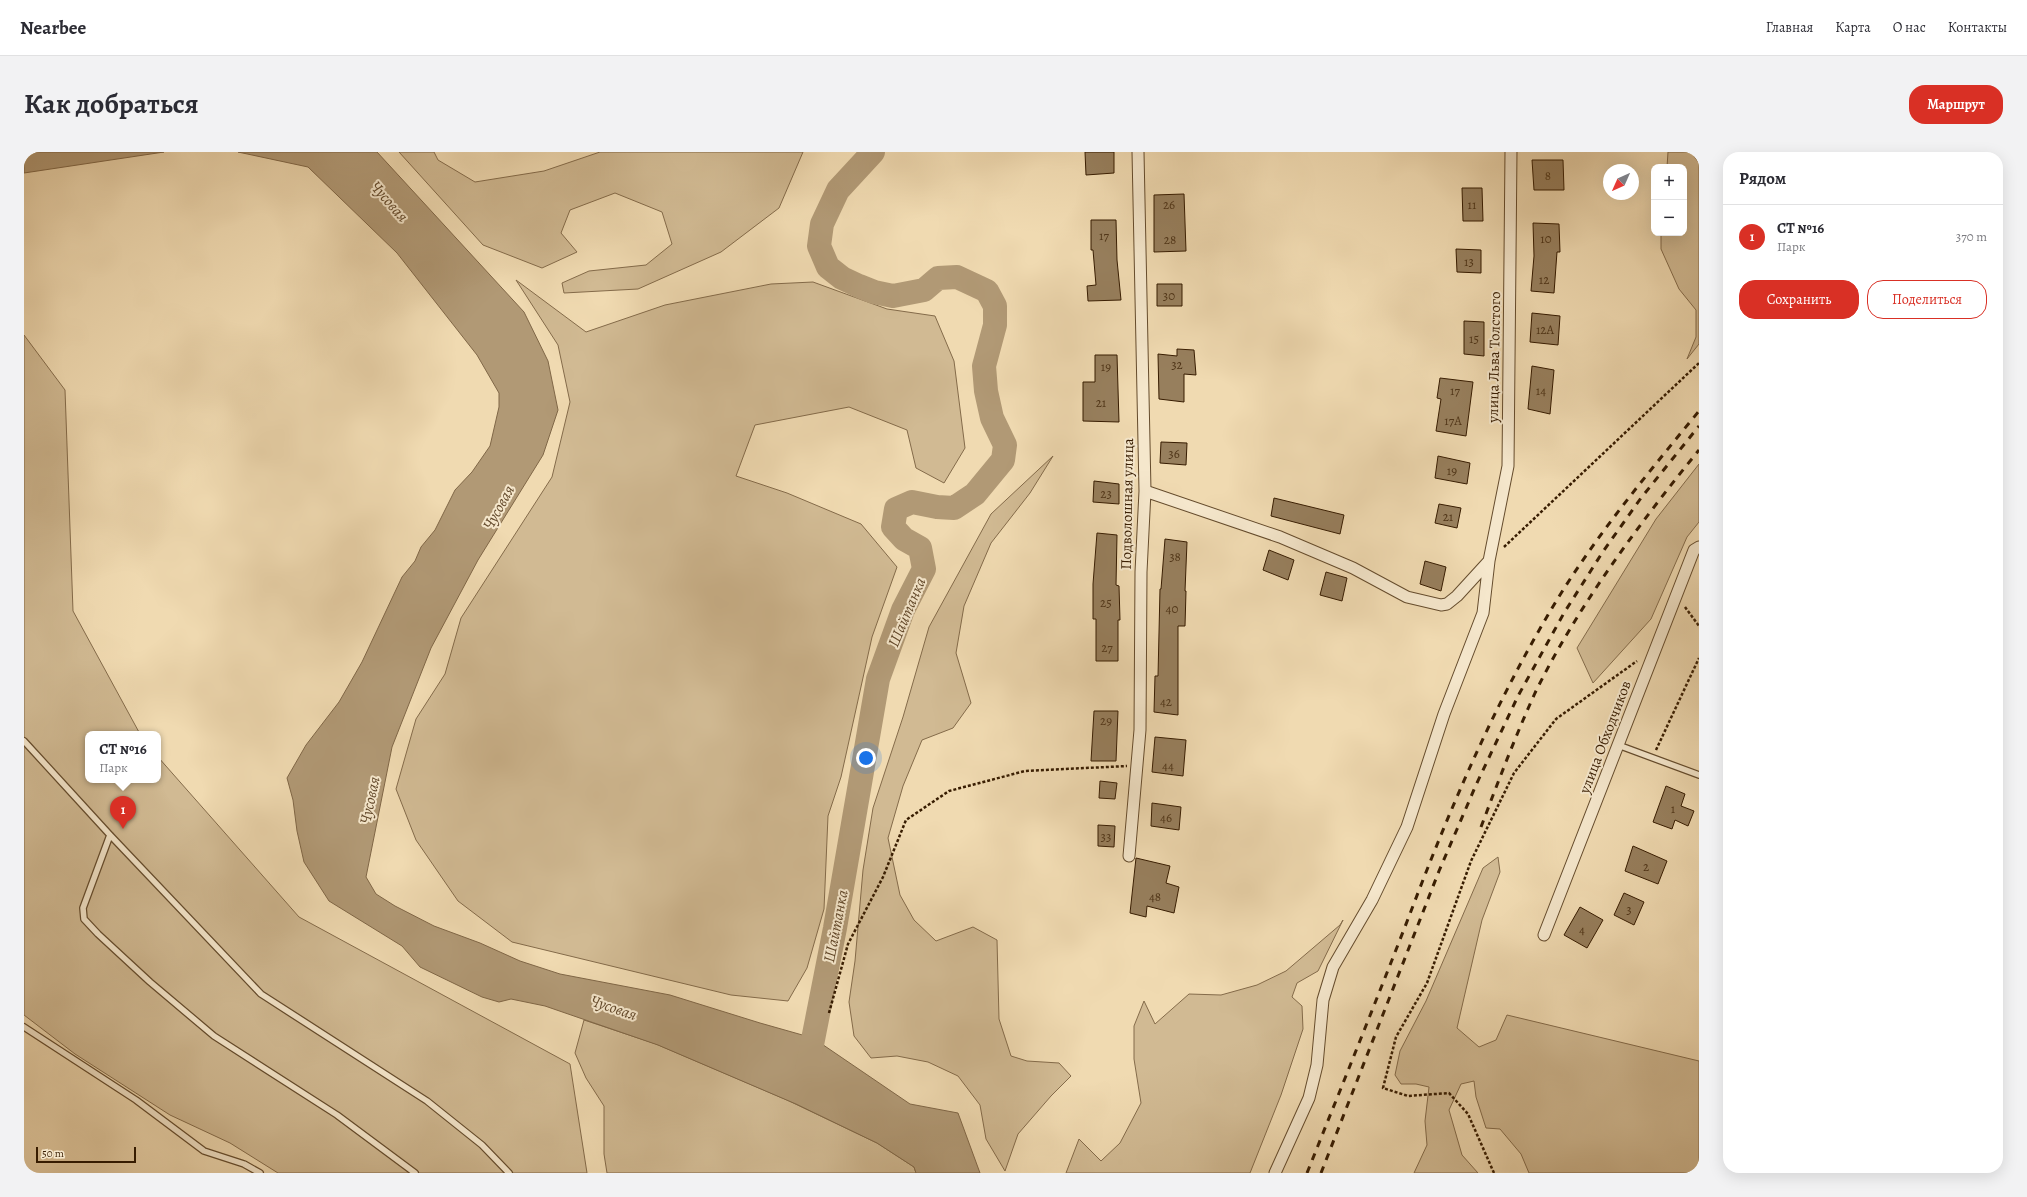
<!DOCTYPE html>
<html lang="ru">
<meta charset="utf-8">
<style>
body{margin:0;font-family:Alegreya,serif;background:#f2f2f3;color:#2b2b33}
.controls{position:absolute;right:12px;top:12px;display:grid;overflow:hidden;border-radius:8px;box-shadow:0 4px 16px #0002}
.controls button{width:36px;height:36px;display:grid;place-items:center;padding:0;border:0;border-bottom:1px solid #e1e1e2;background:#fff;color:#2b2b33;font:20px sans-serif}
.compass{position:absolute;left:1579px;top:12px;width:36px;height:36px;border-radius:50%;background:#fff;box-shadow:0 4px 16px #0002;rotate:225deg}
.scale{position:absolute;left:12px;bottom:10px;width:100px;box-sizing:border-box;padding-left:4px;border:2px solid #371c01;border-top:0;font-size:11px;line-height:14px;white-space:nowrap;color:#371c01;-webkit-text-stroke:3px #f5e7cc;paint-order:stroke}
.you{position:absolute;left:842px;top:606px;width:14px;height:14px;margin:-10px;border:3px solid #fff;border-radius:50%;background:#1a73e8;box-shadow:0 0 0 6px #1a73e833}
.badge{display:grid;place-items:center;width:26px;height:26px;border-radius:50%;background:#d93025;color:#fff;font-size:13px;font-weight:700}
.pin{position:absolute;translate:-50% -33px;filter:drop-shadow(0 1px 2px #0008)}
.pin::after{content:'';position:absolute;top:21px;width:14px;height:12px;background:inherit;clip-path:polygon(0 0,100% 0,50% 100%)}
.popup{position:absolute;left:61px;top:579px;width:76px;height:52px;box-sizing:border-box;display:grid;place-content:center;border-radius:8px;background:#fff;filter:drop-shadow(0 1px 3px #0005);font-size:13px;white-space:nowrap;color:#7c7c81}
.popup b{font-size:15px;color:#2b2b33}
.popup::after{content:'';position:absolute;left:50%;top:100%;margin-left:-8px;border:8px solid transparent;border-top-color:#fff}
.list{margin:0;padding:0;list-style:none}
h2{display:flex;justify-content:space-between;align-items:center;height:52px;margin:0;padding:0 16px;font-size:17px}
h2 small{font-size:13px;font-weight:400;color:#7c7c81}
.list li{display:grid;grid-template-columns:26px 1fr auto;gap:12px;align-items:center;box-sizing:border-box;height:64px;padding:0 16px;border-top:1px solid #e1e1e2}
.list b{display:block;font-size:15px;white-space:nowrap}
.list p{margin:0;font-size:13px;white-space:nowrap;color:#7c7c81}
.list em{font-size:13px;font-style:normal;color:#7c7c81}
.actions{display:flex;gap:8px;padding:12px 16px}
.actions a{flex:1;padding:9px 0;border:1px solid #d93025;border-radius:16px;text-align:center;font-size:14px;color:#d93025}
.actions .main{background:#d93025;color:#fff}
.map{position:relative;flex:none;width:1675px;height:1021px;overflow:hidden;border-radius:16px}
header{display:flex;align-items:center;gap:24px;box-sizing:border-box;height:56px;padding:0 20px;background:#fff;border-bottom:1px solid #e1e1e2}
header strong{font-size:19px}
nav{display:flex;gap:22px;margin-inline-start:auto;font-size:14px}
.intro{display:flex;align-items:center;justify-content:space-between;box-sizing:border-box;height:96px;padding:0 24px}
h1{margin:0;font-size:28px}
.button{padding:10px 18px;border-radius:16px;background:#d93025;color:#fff;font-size:14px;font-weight:700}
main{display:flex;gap:24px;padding:0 24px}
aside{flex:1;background:#fff;border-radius:16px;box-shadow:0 4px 16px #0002}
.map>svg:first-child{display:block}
.green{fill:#d1ba93;stroke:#846b4a}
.water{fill:#b19975;stroke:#806747}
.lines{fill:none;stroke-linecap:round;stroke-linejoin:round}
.river{stroke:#b19975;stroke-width:24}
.building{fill:#977f5d;stroke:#371c01}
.service-casing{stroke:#654c2d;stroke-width:8}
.minor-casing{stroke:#654c2d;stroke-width:13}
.path{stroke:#371c01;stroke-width:2.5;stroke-dasharray:3 2;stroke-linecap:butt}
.service{stroke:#f5e7cc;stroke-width:5.5}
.minor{stroke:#f5e7cc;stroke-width:11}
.rail{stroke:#371c01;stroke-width:3;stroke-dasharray:7 7;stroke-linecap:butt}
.labels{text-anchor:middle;stroke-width:4;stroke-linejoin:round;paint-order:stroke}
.number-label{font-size:13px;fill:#4f3518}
.street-label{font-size:15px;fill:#371c01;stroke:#f5e7cc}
.water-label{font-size:16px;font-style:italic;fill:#62482a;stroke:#f5e7cc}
</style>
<header>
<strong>Nearbee</strong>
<nav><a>Главная</a><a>Карта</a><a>О нас</a><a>Контакты</a></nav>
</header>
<div class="intro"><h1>Как добраться</h1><a class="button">Маршрут</a></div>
<main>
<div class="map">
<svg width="1675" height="1021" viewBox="0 0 1675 1021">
<rect width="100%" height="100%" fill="#f0dab1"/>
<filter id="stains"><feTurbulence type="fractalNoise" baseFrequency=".005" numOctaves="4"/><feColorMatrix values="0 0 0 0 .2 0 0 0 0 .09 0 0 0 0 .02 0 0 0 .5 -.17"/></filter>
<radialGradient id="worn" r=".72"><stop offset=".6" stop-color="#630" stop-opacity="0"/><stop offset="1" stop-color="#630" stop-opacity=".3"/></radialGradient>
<!-- green -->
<path class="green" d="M375 0H410L414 8 451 30 520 19 576 0H779L755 56 697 100 614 137 540 141 538 131 565 119 622 113 648 92 638 60 591 41 546 58 537 81 553 100 518 116 459 93Z
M1644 0H1667L1675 11V192L1663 207 1672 185V158L1655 137 1637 97V81H1660V15H1643Z
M492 128 562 180 641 153 747 132 789 130 863 157 911 164 930 209 941 296 920 331 892 316 883 278 825 255 731 273 712 324 763 341 837 372 873 415 848 485 817 625 804 664 800 757 783 816 764 849 707 843 488 790 434 749 392 688 372 637 392 567 421 522 437 466 528 325 546 250 534 193Z
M0 183 41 238 49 459 116 582H64V628H134V605L275 765 546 912 563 1021H254L206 991 146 963 51 902 0 863Z
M1029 304 1006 341 967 391 940 454 932 501 947 551 929 576 898 588 879 634 864 686 876 743 890 768 912 789 949 775 973 788 975 867 987 904 1003 909 1035 911 1047 924 1027 944 994 982 981 1019 962 987 956 953 934 924 904 910 873 904 847 906 830 884 825 850 831 809 839 718 849 656 879 565 905 475 967 362Z
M1675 312V370L1663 385 1627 467 1569 531 1553 496 1632 367Z
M1474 705 1476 720 1458 768 1433 876 1455 895 1472 888 1483 863 1675 909V1021H1505L1497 1002 1476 977 1462 976 1452 945 1450 929 1437 932 1425 958 1438 1003 1454 1021H1390L1403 993 1401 969 1405 935 1392 932H1377L1371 923 1376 899 1402 849 1459 716Z
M1319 768 1294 819 1273 831 1268 845 1278 854 1279 877 1257 943 1226 1021H1042L1055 987 1077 1009 1096 991 1117 951 1110 907V874L1120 849 1131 872 1165 842 1197 843 1233 833 1262 819 1316 773Z
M560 868 632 892 763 948 853 991 890 1015 892 1021H583L580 1002V954L562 926 551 901Z"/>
<!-- water -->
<path class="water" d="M0 0H140L0 21Z
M214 0H353L500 160 524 209 534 258 519 303 454 408 407 496 368 595 342 725 352 742 371 754 410 774 456 791 496 809 536 822 646 843 736 871 789 886 886 952 934 961 956 1021H892L890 1015 853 991 772 952 634 893 521 854 487 847 475 850 458 845 396 815 378 794 305 749 280 710 273 679 269 648 263 626 282 593 315 550 338 510 378 425 391 409 397 395 411 378 431 338 448 320 466 294 475 255V241L453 203 373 101 284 15Z"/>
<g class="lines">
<!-- river -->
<path class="river" d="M783 918 811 776 854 527 879 458 900 417 896 396 880 387 869 375 872 357 888 350 913 355 930 356 951 342 979 308 981 293 968 266 962 239 960 214 971 173V154L963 139 933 125 914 126 900 138 869 144 850 140 835 134 818 126 804 115 795 94 798 72 814 38 849 0"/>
</g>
<!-- building -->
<path class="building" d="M1061 0H1090V21L1062 23Z
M1508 8H1539L1540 38H1510Z
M1438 36H1458L1459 69H1439Z
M1160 42 1162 99 1130 100V43Z
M1067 68H1092L1093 108 1097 148 1064 149 1063 134 1072 133 1069 98H1067Z
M1509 71 1535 72 1536 100H1533L1530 141 1507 139 1510 104Z
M1432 97 1457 98V121L1433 120Z
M1133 132H1158V154H1133Z
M1508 161 1536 164 1534 193 1506 190Z
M1440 169 1460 170V204L1440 202Z
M1153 197 1170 198 1172 223 1160 222V250L1135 247 1134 202 1153 204Z
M1071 203H1093L1095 270 1059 269V230H1071Z
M1508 214 1530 218 1526 262 1504 257Z
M1416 226 1449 230 1442 284 1412 279 1417 247 1413 246Z
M1137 290 1163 291 1162 313 1136 311Z
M1414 304 1446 311 1443 332 1411 326Z
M1070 329 1095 332V352L1069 350Z
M1250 346 1320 363 1316 382 1247 364Z
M1415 352 1437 356 1433 376 1411 371Z
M1073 381 1093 383 1092 433 1095 434 1096 468H1094V509H1072V467H1069V432Z
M1141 387 1163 390 1161 439H1162L1161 474H1154V563L1130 560 1131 524H1134L1136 437H1137Z
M1245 398 1270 408 1264 428 1239 418Z
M1401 409 1422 415 1417 439 1396 432Z
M1302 420 1323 426 1318 449 1296 443Z
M1070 559H1094L1092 609H1067Z
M1131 585 1162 588 1159 624 1128 620Z
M1076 629 1093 631 1091 647 1075 646Z
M1642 634 1661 642 1657 654 1670 659 1664 674 1651 668 1648 677 1629 670Z
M1128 651 1157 655 1155 678 1127 674Z
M1074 673 1091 674 1090 695 1074 694Z
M1609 694 1643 709 1634 732 1601 719Z
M1112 706 1146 714 1142 731 1155 735 1150 761 1123 754 1122 765 1106 761Z
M1600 741 1620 750 1610 773 1590 763Z
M1556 755 1579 768 1563 796 1540 783Z"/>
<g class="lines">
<!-- service casing -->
<g class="service-casing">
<path id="service" d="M0 589 86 683 237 842 403 949 458 993 485 1021
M1594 593 1675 623
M86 683 59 756 60 767 74 782 126 830 190 884 313 963 391 1021
M0 875 112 948 180 999 220 1012 236 1021"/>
</g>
<!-- minor casing -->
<g class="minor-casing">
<path id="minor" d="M1121 339 1256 385 1329 416 1383 445 1417 453 1423 452 1433 444 1465 409
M1105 704 1116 578 1117 420 1121 339 1114 0
M1520 783 1670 398 1675 395
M1251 1021 1285 946 1293 913 1299 848 1309 815 1348 748 1383 675 1420 562 1459 461 1465 409 1484 314 1487 0"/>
</g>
<!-- path -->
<path class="path" d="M1480 395 1675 211
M1661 455 1675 474
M1632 598 1675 506
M805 861 824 792 859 725 882 668 925 639 1001 619 1103 614
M1470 1021 1444 962 1425 941 1384 944 1359 936 1372 885 1403 831 1447 709 1490 621 1532 567 1613 509"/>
<!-- service -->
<use href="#service" class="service"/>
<!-- minor -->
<use href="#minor" class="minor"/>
<!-- rail -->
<path class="rail" d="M1457 675C1474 630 1491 585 1511 541 1553 455 1615 372 1675 298
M1283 1021C1317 936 1351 852 1384 767 1423 664 1465 564 1521 468 1564 393 1620 326 1675 259
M1297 1021 1415 719 1452 633 1494 544 1540 461 1578 401 1617 346 1675 274"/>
</g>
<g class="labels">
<!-- number labels -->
<g class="number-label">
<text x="1524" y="28">8</text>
<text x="1145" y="57">26</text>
<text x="1448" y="57">11</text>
<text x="1080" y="88">17</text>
<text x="1522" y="91">10</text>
<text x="1146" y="92">28</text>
<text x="1445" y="114">13</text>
<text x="1520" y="132">12</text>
<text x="1145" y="148">30</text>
<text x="1521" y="182">12А</text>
<text x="1450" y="191">15</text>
<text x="1153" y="217">32</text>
<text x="1082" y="219">19</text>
<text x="1431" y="243">17</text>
<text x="1517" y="243">14</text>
<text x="1077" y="255">21</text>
<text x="1429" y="273">17А</text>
<text x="1150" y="306">36</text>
<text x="1428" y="323">19</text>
<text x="1082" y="346">23</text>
<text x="1424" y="369">21</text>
<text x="1151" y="409">38</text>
<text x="1082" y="455">25</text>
<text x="1148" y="461">40</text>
<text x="1083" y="500">27</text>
<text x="1142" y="554">42</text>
<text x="1082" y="573">29</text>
<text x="1144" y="618">44</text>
<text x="1649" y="661">1</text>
<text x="1142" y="670">46</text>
<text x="1082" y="689">33</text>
<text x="1622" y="719">2</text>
<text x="1131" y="749">48</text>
<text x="1605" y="762">3</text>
<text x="1558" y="782">4</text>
</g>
<!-- street labels -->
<g class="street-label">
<text transform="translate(1470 205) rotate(-89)" y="5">улица Льва Толстого</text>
<text transform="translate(1103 352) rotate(-89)" y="5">Подволошная улица</text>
<text transform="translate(1581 585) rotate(-69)" y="5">улица Обходчиков</text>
</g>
<!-- water labels -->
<g class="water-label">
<text transform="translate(366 49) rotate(49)" y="6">Чусовая</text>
<text transform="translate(474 355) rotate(-61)" y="6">Чусовая</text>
<text transform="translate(882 460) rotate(-67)" y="6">Шайтанка</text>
<text transform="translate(345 648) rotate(-78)" y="6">Чусовая</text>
<text transform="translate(811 774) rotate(-79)" y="6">Шайтанка</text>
<text transform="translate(590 855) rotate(19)" y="6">Чусовая</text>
</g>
</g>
<rect width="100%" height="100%" filter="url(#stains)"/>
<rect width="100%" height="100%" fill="url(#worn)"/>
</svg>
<div class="controls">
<button>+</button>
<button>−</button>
</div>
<svg class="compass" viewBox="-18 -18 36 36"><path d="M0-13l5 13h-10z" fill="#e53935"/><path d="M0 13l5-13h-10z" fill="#7c7c81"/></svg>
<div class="scale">50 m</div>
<div class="you"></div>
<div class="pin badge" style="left:99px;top:677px">1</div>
<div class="popup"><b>СТ №16</b>Парк</div>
</div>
<aside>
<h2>Рядом<small></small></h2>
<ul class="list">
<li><span class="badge">1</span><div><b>СТ №16</b><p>Парк</p></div><em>370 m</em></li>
</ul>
<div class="actions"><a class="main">Сохранить</a><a>Поделиться</a></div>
</aside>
</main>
